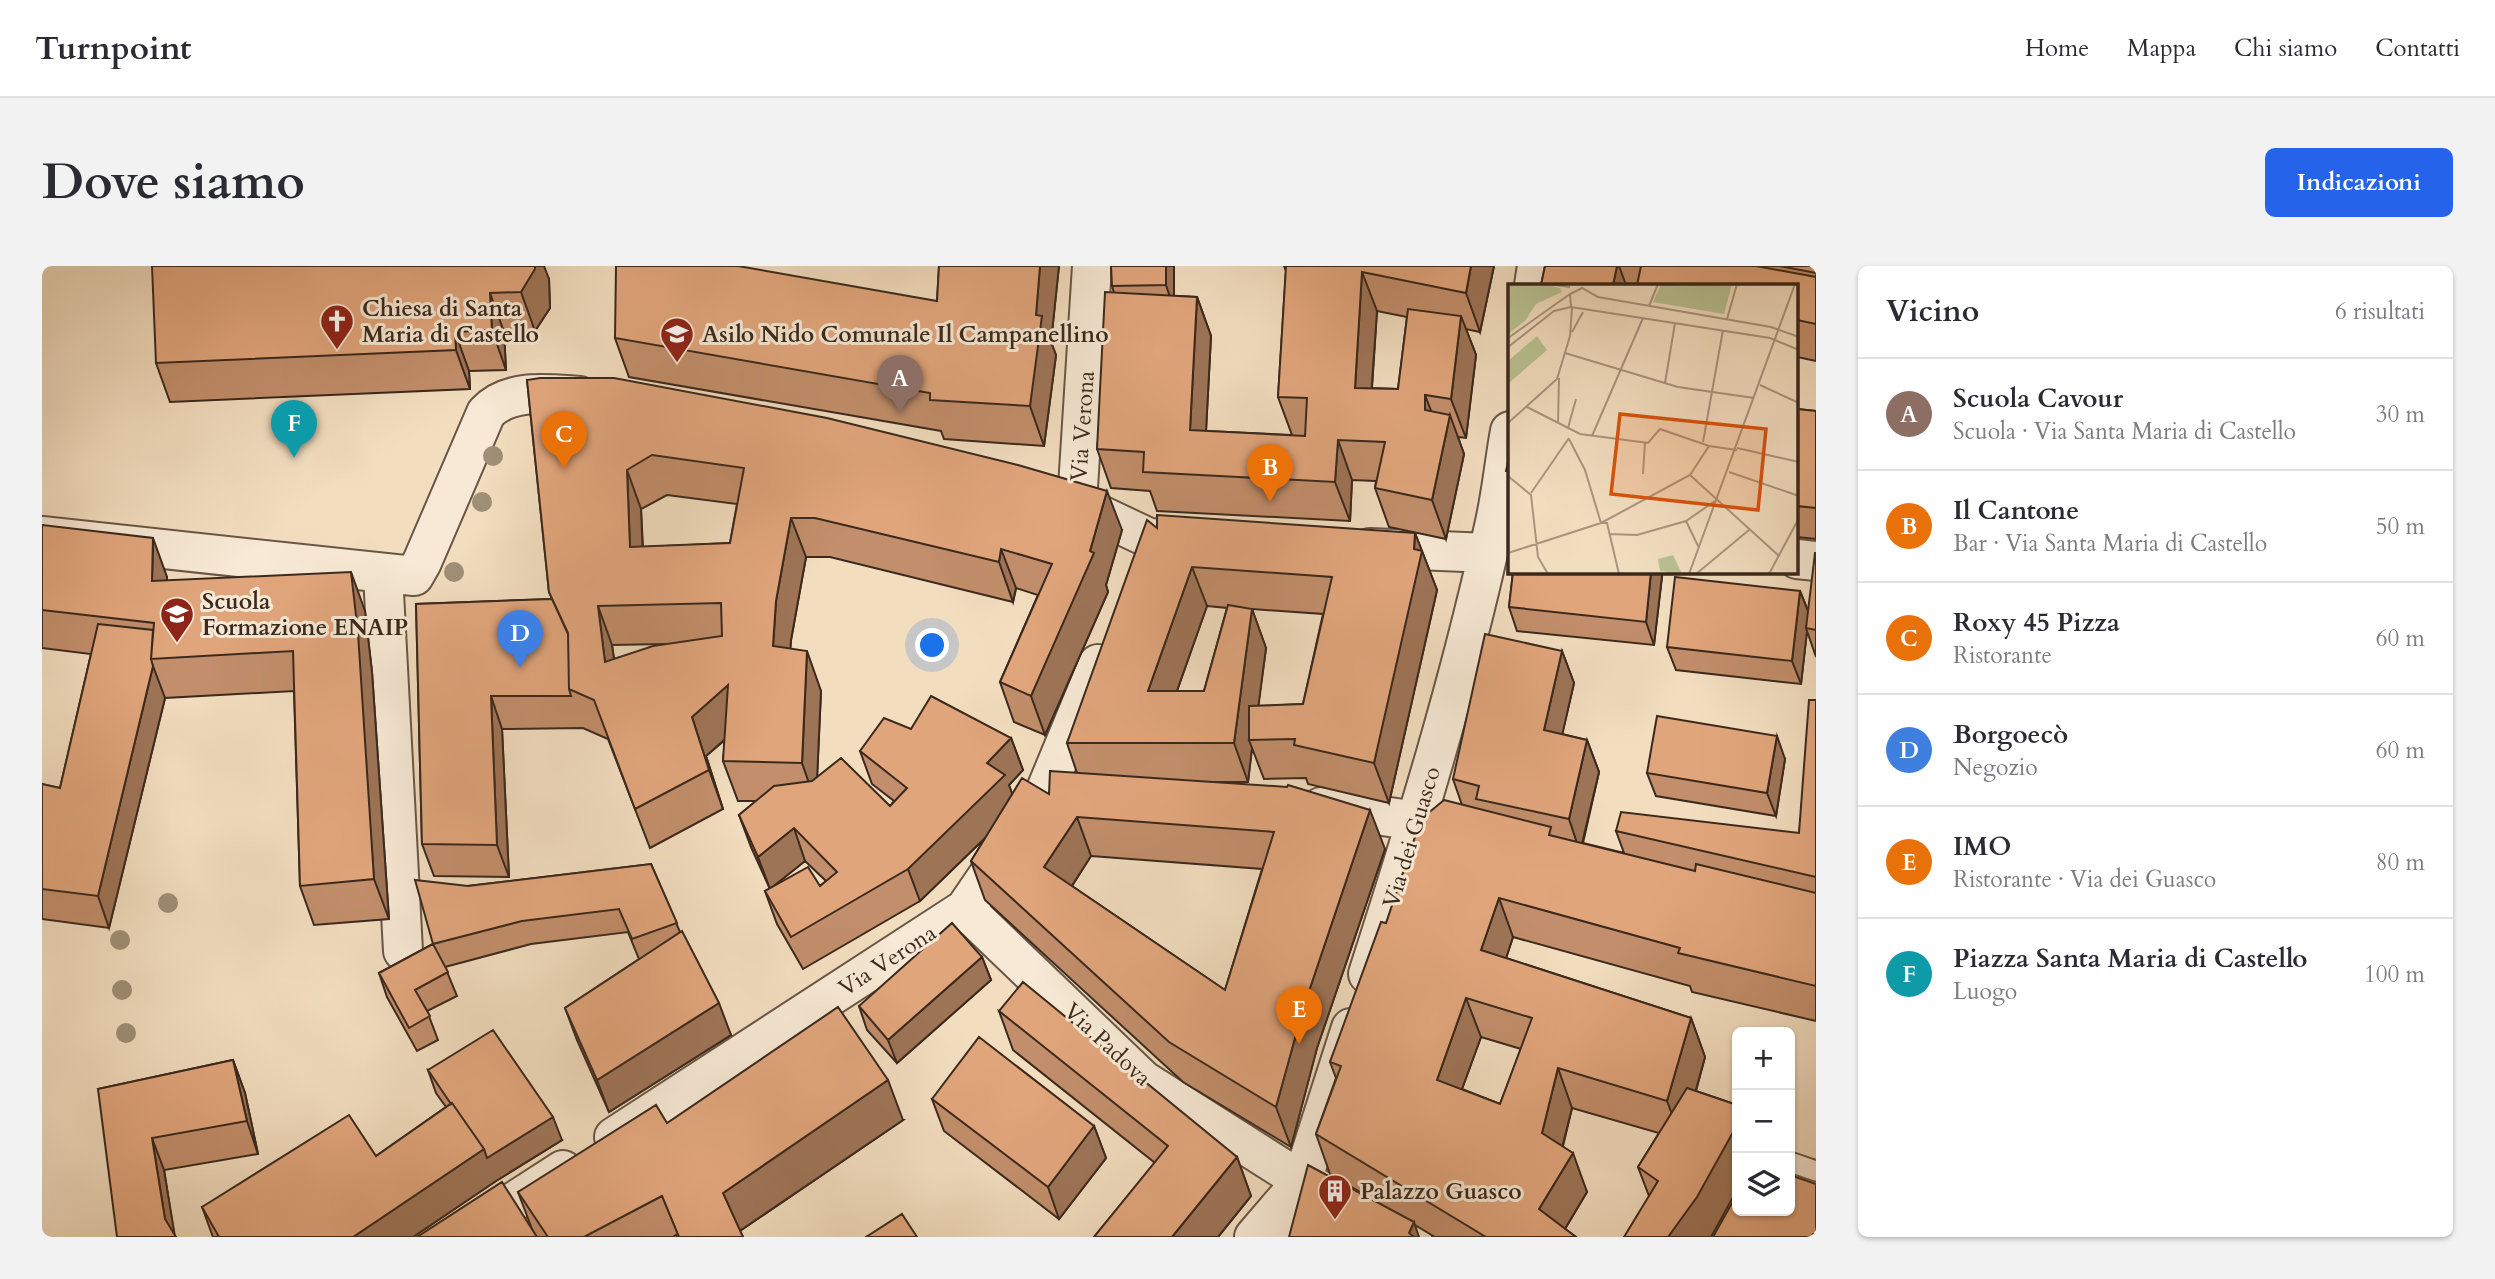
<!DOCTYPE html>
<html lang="it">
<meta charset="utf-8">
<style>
body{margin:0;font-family:Cardo,serif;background:#f2f2f3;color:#2b2b33}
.controls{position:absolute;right:21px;bottom:21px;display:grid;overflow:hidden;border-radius:10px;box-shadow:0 2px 5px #0004}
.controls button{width:63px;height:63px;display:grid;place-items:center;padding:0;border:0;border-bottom:2px solid #e1e1e2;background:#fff;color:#2b2b33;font:35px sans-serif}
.you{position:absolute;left:891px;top:380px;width:24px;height:24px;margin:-18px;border:5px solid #fff;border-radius:50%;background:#1a73e8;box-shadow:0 0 0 10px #1a73e833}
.badge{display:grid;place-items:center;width:46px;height:46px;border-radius:50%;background:#2563eb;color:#fff;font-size:23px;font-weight:700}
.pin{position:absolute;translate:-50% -58px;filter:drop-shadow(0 2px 4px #0008)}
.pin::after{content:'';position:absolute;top:37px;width:24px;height:21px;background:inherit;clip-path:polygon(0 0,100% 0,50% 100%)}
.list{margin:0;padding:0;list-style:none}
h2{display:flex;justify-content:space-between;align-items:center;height:91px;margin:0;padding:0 28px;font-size:30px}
h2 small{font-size:23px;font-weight:400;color:#7c7c81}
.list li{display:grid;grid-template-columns:46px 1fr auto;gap:21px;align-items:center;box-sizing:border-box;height:112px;padding:0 28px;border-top:2px solid #e1e1e2}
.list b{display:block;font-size:26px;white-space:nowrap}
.list p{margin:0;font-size:23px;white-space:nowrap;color:#7c7c81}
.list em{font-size:23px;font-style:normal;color:#7c7c81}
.icon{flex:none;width:38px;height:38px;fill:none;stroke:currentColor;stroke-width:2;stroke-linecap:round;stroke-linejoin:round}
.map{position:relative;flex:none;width:1774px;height:971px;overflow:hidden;border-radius:10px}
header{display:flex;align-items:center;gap:42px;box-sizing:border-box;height:98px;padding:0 35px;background:#fff;border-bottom:2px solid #e1e1e2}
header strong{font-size:33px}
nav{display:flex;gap:38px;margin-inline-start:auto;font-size:24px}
.intro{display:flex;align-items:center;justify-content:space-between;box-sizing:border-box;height:168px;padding:0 42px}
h1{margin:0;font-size:49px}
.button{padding:18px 32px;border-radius:10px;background:#2563eb;color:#fff;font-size:24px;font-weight:700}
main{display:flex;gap:42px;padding:0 42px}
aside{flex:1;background:#fff;border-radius:10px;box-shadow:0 2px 5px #0004}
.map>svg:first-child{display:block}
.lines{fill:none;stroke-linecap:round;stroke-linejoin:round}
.lane-casing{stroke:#695646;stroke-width:23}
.street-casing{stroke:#695646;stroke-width:42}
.lane{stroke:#f7e9d5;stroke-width:19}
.street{stroke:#f7e9d5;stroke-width:38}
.tree{fill:#9e8f76}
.wall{fill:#c28e6b;stroke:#3b291d;stroke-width:2;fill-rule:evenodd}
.shaded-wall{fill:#9e7457;stroke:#3b291d;stroke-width:2}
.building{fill:#e1a57c;stroke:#3b291d;stroke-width:2;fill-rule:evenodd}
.labels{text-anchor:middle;stroke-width:6;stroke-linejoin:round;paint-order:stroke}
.poi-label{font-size:23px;font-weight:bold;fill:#3b291d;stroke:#f7e9d5;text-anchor:start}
.street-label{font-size:23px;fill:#3b291d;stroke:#f7e9d5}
.inset-road{fill:none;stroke:#a9957e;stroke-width:2}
.view{fill:#d7540e;fill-opacity:0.15;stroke:#d7540e;stroke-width:3.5}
.inset-edge{fill:none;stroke:#3b291d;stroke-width:3.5}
</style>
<header>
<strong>Turnpoint</strong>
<nav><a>Home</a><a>Mappa</a><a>Chi siamo</a><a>Contatti</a></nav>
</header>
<div class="intro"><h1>Dove siamo</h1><a class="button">Indicazioni</a></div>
<main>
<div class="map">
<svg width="1774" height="971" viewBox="0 0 1774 971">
<rect width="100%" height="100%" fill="#f2ddbf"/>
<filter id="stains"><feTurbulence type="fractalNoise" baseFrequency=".00286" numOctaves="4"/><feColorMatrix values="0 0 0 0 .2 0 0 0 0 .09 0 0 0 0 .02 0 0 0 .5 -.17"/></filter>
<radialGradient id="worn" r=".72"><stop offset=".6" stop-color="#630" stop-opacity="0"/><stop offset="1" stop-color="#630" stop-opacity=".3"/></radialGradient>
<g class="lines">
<!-- lane casing -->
<g class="lane-casing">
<path id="lane" d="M1748 896 1774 905"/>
</g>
<!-- street casing -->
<g class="street-casing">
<path id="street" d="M1492 19 1495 0
M1031 236 1107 272 1152 274
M1035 237 1050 0
M0 270 372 310 380 296 444 147C467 122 507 128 538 130
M1328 282 1446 287
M1755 293 1774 295
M341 308 361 685
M1279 541 1375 555 1399 561
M923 643 1101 814 1260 915 1349 958 1370 971
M1326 708C1373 562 1418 415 1451 265 1459 233 1462 198 1468 165
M572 871 923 643 1003 526 1056 398
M417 971 521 904
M1212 971 1254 922
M1246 971 1260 915 1309 762"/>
</g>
<!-- lane -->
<use href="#lane" class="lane"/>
<!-- street -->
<use href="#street" class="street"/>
</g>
<!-- trees -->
<g class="tree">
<circle cx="451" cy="190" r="10"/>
<circle cx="440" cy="236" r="10"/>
<circle cx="412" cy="306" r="10"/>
<circle cx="126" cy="637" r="10"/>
<circle cx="78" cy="674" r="10"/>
<circle cx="80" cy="724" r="10"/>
<circle cx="84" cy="767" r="10"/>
</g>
<!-- wall -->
<path class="wall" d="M897 0H1017L1009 76 1014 89 1002 180 902 173 899 165 587 111 573 72 895 35Z
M1069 0H1132V30L1155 31 1169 70 1164 165 1250 169 1236 131 1244 5 1242 0H1452L1438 66 1424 63 1434 89 1424 172 1416 171 1422 188 1404 273 1347 261 1333 222 1334 215 1310 214 1308 255 1115 245 1108 225 1069 222 1055 183 1072 27 1070 20ZM1335 45 1365 51 1356 123 1330 122Z
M1503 0H1774V95L1755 91V19H1499Z
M507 13 508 42 493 65 462 66 464 104 427 105 428 123 128 136 114 97Z
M485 114 1080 264 1064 319 1066 326 1003 469 972 456 958 416 996 329 974 322 971 336 788 291H764L749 374 748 383 779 425 775 511 848 540 852 535 830 518 818 485 869 463 969 472 981 504 967 519 970 528H1007L1035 507 1025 477 1115 262 1373 267 1395 324 1347 537 1266 518 1264 512 1222 513 1210 482 1206 516H1173L1343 583 1275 782 1249 881 1141 816 943 634 929 595 943 572 878 635 761 703 735 658 723 625 728 623 709 581 697 549 714 535H696L681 495 683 474 664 490 681 543 608 582 566 473 541 462 460 463 467 611 392 610 380 578 374 338 510 333 507 326ZM625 229 695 238 688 277 601 281 599 243ZM1165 340 1185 342 1162 425H1135ZM1210 343 1281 348 1261 438 1216 440 1224 382ZM624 378 572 393 570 379ZM1049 590 1220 603 1183 724 1030 620ZM763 595 784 615 778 620 729 622Z
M1755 143 1774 145V273L1755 271Z
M0 259 125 311V315L323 345 330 406 347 653 272 659 258 620 252 425 123 432 67 662 0 653V518L18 522 49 388 0 382Z
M1471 306H1619L1620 310 1612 379 1475 365 1467 341Z
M1758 325 1774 364V391L1765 365 1759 418 1634 404 1625 381Z
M1520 385 1532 417 1520 468 1545 474 1557 506 1541 577 1582 587 1574 565 1757 567 1774 434V755L1650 726 1648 720 1471 671 1464 692 1649 752 1663 791 1654 825 1695 839 1607 930 1596 901 1617 867 1530 842 1521 880 1545 926 1523 963 1534 971H1393L1288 908 1274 868 1294 812 1288 796 1344 657 1420 539 1411 513ZM1439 771 1479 783 1458 838 1420 823Z
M1743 493 1734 550 1614 530 1605 507Z
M609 598 638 666 689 769 567 846 535 774 523 742 597 693 586 666 489 678 403 701 415 730 385 745 396 774 375 785 345 731 337 707 391 678 426 620Z
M940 691 949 714 855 797 825 764 817 740Z
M957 745 1195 891 1209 930 1176 971H1052L1113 897 971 784Z
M191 794 203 827 216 888 122 904 132 968 56 823Z
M386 804 520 874 454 915 371 971H171L160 941 334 890 404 841 394 827Z
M890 833 1052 860 1064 892 1017 953 902 865Z
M861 854 698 965 701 971H635L634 969 631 971H375L490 963 476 926 625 857Z"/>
<!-- shaded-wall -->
<path class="shaded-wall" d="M493 0H502L507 13 508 42 493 65 479 26Z
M998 0H1017L1009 76 1014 89 1002 180 988 140 994 49Z
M1124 0H1132V43L1124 19Z
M1429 0H1452L1438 66 1424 27Z
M1575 0H1577L1584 19H1571Z
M1320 6 1335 45 1327 161 1313 122Z
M448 27 462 66 464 104 450 64Z
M1155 31 1169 70 1162 203 1148 164Z
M1419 50 1434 89 1424 172 1409 133Z
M413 66 427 105 428 123 414 84Z
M1383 129 1398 168 1383 144Z
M1408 149 1422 188 1404 273 1390 234Z
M1296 174 1310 214 1308 255 1293 216Z
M585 204 599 243 602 321 588 281Z
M1065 225 1080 264 1064 319 1066 326 1003 469 989 430 1048 285Z
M749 252 764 291 749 374 746 419 731 380 734 335Z
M1373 267 1395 324 1347 537 1332 497 1372 283Z
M111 272 125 311V354L110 315Z
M959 283 974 322 971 336 957 296Z
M1150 301 1165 340 1121 464 1106 425Z
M309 306 323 345 330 406 347 653 332 613Z
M1609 306H1619L1620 310 1612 379 1604 356Z
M1758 325 1767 348 1764 362 1765 365 1759 418 1750 395Z
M556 340 570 379 578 436 563 396Z
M1210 343 1224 382 1212 474H1207L1210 482 1206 516 1192 477Z
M765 385 779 425 774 537 760 497Z
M1520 385 1532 417 1514 496 1502 464Z
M111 400 123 432 67 662 56 630Z
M686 419 700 458 664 490 681 543 667 504 650 451Z
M449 430 460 463 467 611 455 579Z
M1735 470 1743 493 1734 550 1725 527Z
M969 472 981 504 967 519 975 541 878 635 866 603 945 497Z
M1545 474 1557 506 1538 586 1527 553Z
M1328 544 1343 583 1275 782 1249 881 1234 841 1261 743Z
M1035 551 1049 590 1017 640 1002 601Z
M752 562 763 595 728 623 716 591Z
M1457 632 1471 671 1454 723 1439 684Z
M940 691 949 714 855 797 846 774Z
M1424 732 1439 771 1409 853 1395 814Z
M677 737 689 769 567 846 555 814Z
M1649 752 1663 791 1640 874 1625 835Z
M191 794 203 827 216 888 205 855Z
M1516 802 1530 842 1514 906 1500 867Z
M846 814 861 854 696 966 681 927Z
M511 851 520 874 454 915 371 971H311L442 883Z
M1695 859V924L1669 971H1626Z
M1052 860 1064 892 1017 953 1006 921Z
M110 872 122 904 133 971 123 953Z
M1531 887 1545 926 1518 971 1497 943Z
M1195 891 1209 930 1176 971H1130Z
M1372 956 1377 971H1368L1367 967Z"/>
<!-- building -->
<path class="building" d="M110 0H493V3L479 26 448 27 450 64 413 66 414 84 114 97Z
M574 0H696L895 35 897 0H998L994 49 1000 50 988 140 888 134V127L573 72Z
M1069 0H1124V19L1070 20Z
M1244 0H1429L1424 27 1320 6 1313 122 1356 123 1366 43 1419 50 1409 133 1383 129V144L1408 149 1390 234 1333 222 1343 176 1296 174 1293 216 1101 206 1102 186 1055 183 1063 26 1155 31 1148 164 1263 170 1265 132 1236 131Z
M1503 0H1575L1571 19H1499Z
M1599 0H1714L1774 11V58L1755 54V19H1595Z
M1738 0H1774V7Z
M498 112H572L785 152 976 199 1065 225 1048 285 1052 287 989 430 958 416 1010 298 959 283 957 296 773 252H749L734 335 731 380 765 385 760 497 681 495 686 419 650 451 667 504 593 543 552 434 527 423 526 367 507 326 485 114ZM610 189 702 202 688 277 588 281 585 204ZM679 337 680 370 611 380 563 396 556 340Z
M1755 143 1774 145V242L1755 240Z
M1468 187V206L1464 205Z
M1115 249 1373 267 1372 283 1380 285 1332 497 1252 479 1253 473 1207 474V440L1261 438 1290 311 1150 301 1106 425H1162L1186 339 1210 343 1192 477H1025L1105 254 1115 262Z
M0 259 111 272 110 315 309 306 316 367 332 613 258 620 251 385 109 393 112 357 0 344Z
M1773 287H1774V364L1764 362Z
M1471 306H1609L1604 356 1467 341Z
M1633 311 1758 325 1750 395 1625 381Z
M510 333 526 368 527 423 529 430H449L455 579 380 578 374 338Z
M56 358 111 364 109 393 111 400 56 630 0 623V518L18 522Z
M1443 368 1520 385 1502 464 1545 474 1527 553 1434 533 1437 520 1411 513Z
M889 430 969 472 945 497 963 509 866 603 749 671 723 625 766 601 778 620 795 606 752 562 716 591 697 549 732 520 770 515 799 492 848 540 865 522 818 485 842 452 869 463Z
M1767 434H1774V611L1574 565 1579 546 1757 567Z
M1615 450 1735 470 1725 527 1605 507Z
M1008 505 1245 521 1246 519 1328 544 1261 743 1234 841 1127 776 929 595 980 512 1007 528ZM1035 551 1232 566 1183 724 1002 601Z
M1402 534 1509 561 1507 569 1653 605 1654 598 1774 627V720L1636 687 1638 682 1457 632 1439 684 1649 752 1625 835 1516 802 1500 867 1531 887 1497 943 1534 971H1444L1274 868 1299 800 1288 796 1339 656 1344 657 1379 553ZM1424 732 1490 752 1458 838 1395 814Z
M609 598 635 657 590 673 577 643 480 655 391 678 406 706 373 724 388 750 367 762 337 707 391 678 373 614 426 620Z
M910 657 940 691 846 774 817 740Z
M640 665 677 737 555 814 523 742Z
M981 716 1195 891 1130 971H1052L1126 880 957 745Z
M796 741 846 814 681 927 701 971H637L620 930 542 971H506L476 926 614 839 625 857Z
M451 764 511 851 445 892 442 883 410 837 409 838 386 804Z
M937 771 1052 860 1006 921 890 833Z
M191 794 205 855 110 872 123 953 134 971H75L56 823Z
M1645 822 1695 839V859L1655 931 1626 971H1582L1616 915 1596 901Z
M410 837 442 883 311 971H177L160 941 307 849 334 890Z
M1266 899 1372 956 1367 967 1372 971H1247Z
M1748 909 1774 918V968H1771L1769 971H1671L1695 928V945H1748Z
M460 916 495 971H375Z
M860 948 875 971H824Z"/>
<!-- icons -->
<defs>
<g id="church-pin" transform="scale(1.75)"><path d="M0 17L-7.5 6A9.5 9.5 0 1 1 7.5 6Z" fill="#8f2418" stroke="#f7e9d5"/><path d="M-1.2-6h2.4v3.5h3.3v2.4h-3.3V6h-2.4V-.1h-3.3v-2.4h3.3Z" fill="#fff"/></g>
<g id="school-pin" transform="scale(1.75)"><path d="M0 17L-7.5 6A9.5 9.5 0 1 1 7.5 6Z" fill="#8f2418" stroke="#f7e9d5"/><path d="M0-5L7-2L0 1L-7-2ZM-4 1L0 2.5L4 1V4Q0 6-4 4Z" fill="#fff"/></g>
<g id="building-pin" transform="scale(1.75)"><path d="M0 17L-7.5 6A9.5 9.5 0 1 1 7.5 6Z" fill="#8f2418" stroke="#f7e9d5"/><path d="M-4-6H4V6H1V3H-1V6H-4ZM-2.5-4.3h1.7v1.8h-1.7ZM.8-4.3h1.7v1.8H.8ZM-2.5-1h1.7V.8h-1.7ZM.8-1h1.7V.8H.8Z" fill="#fff"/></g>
</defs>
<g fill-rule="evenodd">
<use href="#church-pin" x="295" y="55"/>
<use href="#school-pin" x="635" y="68"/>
<use href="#school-pin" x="135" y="348"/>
<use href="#building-pin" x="1293" y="925"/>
</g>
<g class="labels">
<!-- poi labels -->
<g class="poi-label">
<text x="320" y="50">Chiesa di Santa<tspan x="320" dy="26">Maria di Castello</tspan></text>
<text x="660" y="76">Asilo Nido Comunale Il Campanellino</text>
<text x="160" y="343">Scuola<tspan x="160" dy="26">Formazione ENAIP</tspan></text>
<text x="1318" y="933">Palazzo Guasco</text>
</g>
<!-- street labels -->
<g class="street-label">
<text transform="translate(1040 160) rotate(-86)" y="8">Via Verona</text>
<text transform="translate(1369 571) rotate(-73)" y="8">Via dei Guasco</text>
<text transform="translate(845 694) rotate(-33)" y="8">Via Verona</text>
<text transform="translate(1066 778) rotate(43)" y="8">Via Padova</text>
</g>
</g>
<!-- overview -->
<g transform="translate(1466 18)">
<rect width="290" height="290" fill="#f2ddbf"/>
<path d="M0 0H35L52 4 54 8 28 20 17 37 0 50ZM153 0H224L216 30 145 18ZM29 52 39 66 0 100V77ZM165 271 174 290 152 287 150 275Z" fill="#b9c192"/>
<path class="inset-road" d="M40 0 62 3M141 22 150 0M63 23 62 10 74 4 90 13 263 43 291 53M219 35 229 0M64 48 75 28M0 54 62 10M0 63 46 27 63 23 262 54 291 66M57 69 170 103 246 114M157 99 167 39M252 101 291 119M19 123 72 150 140 159 152 145 201 162 229 166M0 139 49 95 62 52 64 24M50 139 51 94M60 144 68 115M84 152 135 34M61 155 77 186 93 239H99L111 290M195 158 215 46M229 164 291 178M221 188 291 212M135 190 137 158M182 191 271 272M0 192 23 211 30 273 40 290M23 209 61 154M178 237 191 264M102 250 129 251 178 237 207 217M0 269 93 239 182 191 201 162M181 290 287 0M188 290 241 246M261 290 291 234"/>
<path class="view" d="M112 130 258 145 250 226 103 210Z"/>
<rect width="290" height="290" class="inset-edge"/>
</g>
<rect width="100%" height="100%" filter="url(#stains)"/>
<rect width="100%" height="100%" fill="url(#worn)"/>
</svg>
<div class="controls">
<button>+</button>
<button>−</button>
<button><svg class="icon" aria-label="layers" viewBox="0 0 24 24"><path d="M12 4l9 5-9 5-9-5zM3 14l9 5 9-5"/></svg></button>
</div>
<div class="you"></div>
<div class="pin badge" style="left:858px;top:147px;background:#8d6e63">A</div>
<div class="pin badge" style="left:1228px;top:236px;background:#e8710a">B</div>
<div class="pin badge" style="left:522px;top:203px;background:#e8710a">C</div>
<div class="pin badge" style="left:478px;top:402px;background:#3f7fe0">D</div>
<div class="pin badge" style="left:1257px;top:778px;background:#e8710a">E</div>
<div class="pin badge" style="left:252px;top:192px;background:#0f9aa8">F</div>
</div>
<aside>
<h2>Vicino<small>6 risultati</small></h2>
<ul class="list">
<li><span class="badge" style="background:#8d6e63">A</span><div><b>Scuola Cavour</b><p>Scuola · Via Santa Maria di Castello</p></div><em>30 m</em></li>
<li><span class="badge" style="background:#e8710a">B</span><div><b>Il Cantone</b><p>Bar · Via Santa Maria di Castello</p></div><em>50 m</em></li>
<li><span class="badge" style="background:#e8710a">C</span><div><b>Roxy 45 Pizza</b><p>Ristorante</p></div><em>60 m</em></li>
<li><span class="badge" style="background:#3f7fe0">D</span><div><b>Borgoecò</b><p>Negozio</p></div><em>60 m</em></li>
<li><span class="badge" style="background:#e8710a">E</span><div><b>IMO</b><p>Ristorante · Via dei Guasco</p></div><em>80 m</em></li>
<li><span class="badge" style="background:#0f9aa8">F</span><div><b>Piazza Santa Maria di Castello</b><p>Luogo</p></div><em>100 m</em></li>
</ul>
</aside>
</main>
